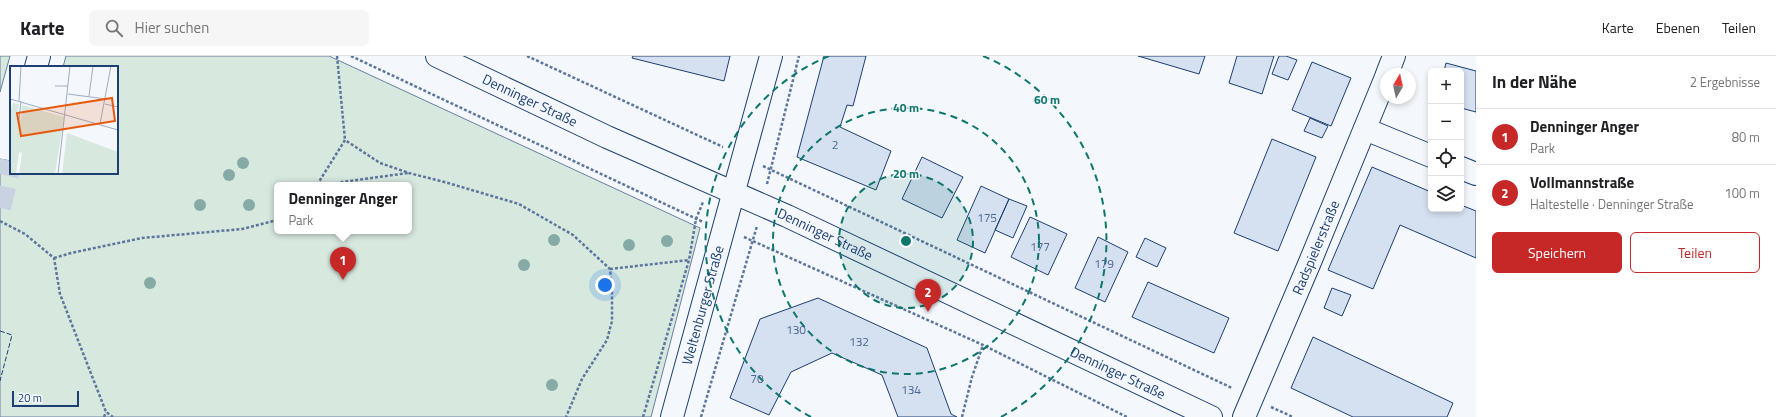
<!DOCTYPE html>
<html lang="de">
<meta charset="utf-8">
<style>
body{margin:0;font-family:"Titillium Web",sans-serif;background:#f6f6f6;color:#202124}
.controls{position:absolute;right:12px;top:12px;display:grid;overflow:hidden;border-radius:6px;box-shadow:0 2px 6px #0003}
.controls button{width:36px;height:36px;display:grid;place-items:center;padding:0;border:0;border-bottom:1px solid #e0e0e0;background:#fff;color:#202124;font:20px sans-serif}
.compass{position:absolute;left:1380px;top:12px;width:36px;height:36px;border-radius:50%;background:#fff;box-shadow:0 2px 6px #0003;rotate:9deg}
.scale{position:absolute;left:12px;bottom:10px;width:67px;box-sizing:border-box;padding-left:4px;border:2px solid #1d3f73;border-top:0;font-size:11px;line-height:14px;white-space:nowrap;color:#1d3f73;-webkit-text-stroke:3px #f4f7fb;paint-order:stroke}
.you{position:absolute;left:605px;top:229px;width:14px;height:14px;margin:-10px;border:3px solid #fff;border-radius:50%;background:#1a73e8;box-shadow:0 0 0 6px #1a73e833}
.badge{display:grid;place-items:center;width:26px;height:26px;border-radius:50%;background:#c62828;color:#fff;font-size:13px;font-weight:700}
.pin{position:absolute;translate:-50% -33px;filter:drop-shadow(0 1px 2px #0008)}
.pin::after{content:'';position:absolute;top:21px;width:14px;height:12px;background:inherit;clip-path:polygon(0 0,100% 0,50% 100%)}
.popup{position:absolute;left:274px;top:126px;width:138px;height:52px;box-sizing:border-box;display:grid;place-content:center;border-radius:6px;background:#fff;filter:drop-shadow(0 1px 3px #0005);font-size:13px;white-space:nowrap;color:#757577}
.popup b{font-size:15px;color:#202124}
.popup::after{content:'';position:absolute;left:50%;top:100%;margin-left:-8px;border:8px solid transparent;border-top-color:#fff}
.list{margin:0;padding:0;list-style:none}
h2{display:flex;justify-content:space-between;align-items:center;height:52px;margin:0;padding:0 16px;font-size:17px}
h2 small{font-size:13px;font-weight:400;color:#757577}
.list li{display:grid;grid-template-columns:26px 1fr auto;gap:12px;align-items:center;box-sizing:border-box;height:56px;padding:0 16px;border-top:1px solid #e0e0e0}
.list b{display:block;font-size:15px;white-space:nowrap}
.list p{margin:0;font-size:13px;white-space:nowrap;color:#757577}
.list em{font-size:13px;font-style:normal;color:#757577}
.actions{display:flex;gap:8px;padding:12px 16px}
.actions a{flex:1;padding:9px 0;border:1px solid #c62828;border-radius:6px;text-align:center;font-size:14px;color:#c62828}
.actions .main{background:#c62828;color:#fff}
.icon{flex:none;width:22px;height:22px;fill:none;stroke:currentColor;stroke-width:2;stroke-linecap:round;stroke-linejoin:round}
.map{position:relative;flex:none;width:1476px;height:361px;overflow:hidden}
header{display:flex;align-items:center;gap:24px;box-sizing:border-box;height:56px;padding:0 20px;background:#fff;border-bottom:1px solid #e0e0e0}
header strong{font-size:19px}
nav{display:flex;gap:22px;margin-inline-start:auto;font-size:14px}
.search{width:280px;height:36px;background:#f6f6f6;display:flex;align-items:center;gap:10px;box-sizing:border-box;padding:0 14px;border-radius:6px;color:#757577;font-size:15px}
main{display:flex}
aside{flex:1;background:#fff}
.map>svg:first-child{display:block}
.green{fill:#d7e8df;stroke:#687fa3;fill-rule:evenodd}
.building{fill:#d5e0f0;stroke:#1d3f73}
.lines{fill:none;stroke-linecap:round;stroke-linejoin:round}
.minor-tunnel{stroke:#c9d2e0;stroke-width:22;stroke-dasharray:22 11;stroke-linecap:butt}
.minor-casing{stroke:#1d3f73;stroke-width:24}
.major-casing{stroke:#1d3f73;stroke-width:24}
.path{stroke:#5e769c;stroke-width:2.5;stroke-dasharray:3 2;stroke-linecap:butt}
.minor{stroke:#f4f7fb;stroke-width:22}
.major{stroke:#f4f7fb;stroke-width:22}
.fence{stroke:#1d3f73;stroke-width:1;stroke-dasharray:5 2;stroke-linecap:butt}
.tree{fill:#86aba6}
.ring{fill:none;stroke:#0f766e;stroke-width:2;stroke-dasharray:7 5}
.labels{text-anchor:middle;stroke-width:3;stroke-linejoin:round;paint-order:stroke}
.number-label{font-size:12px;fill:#4b6792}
.street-label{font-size:14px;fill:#1d3f73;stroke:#f4f7fb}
.inset-road{fill:none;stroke:#9eadc5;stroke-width:1}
.view{fill:#e8590c;fill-opacity:0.15;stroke:#e8590c;stroke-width:2}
.inset-edge{fill:none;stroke:#1d3f73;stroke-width:2}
.centre{fill:#0f766e;stroke:#f4f7fb;stroke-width:2}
.ring-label{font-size:12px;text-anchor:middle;font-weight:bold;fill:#0f766e;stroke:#f4f7fb;stroke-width:3;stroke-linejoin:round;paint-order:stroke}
</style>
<header>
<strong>Karte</strong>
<div class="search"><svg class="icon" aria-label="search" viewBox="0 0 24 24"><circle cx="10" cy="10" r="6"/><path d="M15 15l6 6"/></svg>Hier suchen</div>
<nav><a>Karte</a><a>Ebenen</a><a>Teilen</a></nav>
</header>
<main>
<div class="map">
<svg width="1476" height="361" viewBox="0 0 1476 361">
<rect width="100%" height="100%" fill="#f4f7fb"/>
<!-- green -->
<path class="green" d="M0 0H10L0 36Z
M66 0H329L700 172 651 361H0V103L11 105V117H117V11H63ZM277 129H409V175H277Z"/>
<!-- building -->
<path class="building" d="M633 0H730L724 25 632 2Z
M824 0H866L853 50 847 49 840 71 891 95 876 134 797 101Z
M1138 0H1205L1199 18Z
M1237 0H1274L1262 38 1229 27Z
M1279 0H1286L1297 4 1288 24 1272 18Z
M1312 6 1351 22 1331 70 1292 54Z
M1446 7 1476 15V56L1461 52V15H1444Z
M1310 62 1328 70 1322 82 1304 75Z
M1272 83 1316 101 1278 195 1234 177Z
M922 101 963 121 942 162 902 143Z
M1372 111 1431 136V153H1461V149L1476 155V202L1400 169 1373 233 1328 214Z
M981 130 1009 143 985 197 957 184Z
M1009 143 1027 150 1013 182 995 174Z
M1030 161 1067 178 1048 219 1011 201Z
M1098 181 1128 196 1105 246 1075 232Z
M1145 182 1166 192 1157 211 1136 201Z
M1148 226 1229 262 1214 297 1132 261Z
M1332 232 1351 239 1342 260 1324 252Z
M818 242 927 292 951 358 957 361H898L882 319 832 297 791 316 769 359 730 342 760 263Z
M1313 281 1453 347 1447 361H1353L1291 332Z"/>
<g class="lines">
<!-- minor-tunnel -->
<path class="minor-tunnel" d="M0 152 11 105"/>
<!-- minor casing -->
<g class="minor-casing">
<g id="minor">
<path id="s1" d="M437 0 607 81 787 160 1211 361"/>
<path d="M36 11 39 0"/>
<path d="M1387 18 1394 0"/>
<path d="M1365 73 1431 100"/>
<path d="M1461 112 1476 118"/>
<path id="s2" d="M1244 361 1310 206 1386 21"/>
</g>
</g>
<!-- major casing -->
<g class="major-casing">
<g id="major">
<path id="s3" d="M672 361 771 0"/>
</g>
</g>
<!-- path -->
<path class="path" d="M337 0 345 84
M351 0 703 166
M527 0 723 91
M763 110 1232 332
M767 128 799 0
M317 129 345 84 380 107 409 117 448 127 519 148 573 179 610 213 612 233V265L607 284 582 323 566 361
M336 129 342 126 408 117
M0 165 25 178 54 202 60 238 106 356 113 361
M744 181 983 289 1127 361
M54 202 71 197 142 182 242 173 277 164
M610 213 689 204
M1271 351 1293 361
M104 361 106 356
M643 361 689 204 696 163 703 146
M701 361 757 170
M962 361 972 321 983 289"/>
<!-- minor -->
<use href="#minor" class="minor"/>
<!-- major -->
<use href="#major" class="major"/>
<!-- fence -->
<path class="fence" d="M0 275 12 279 0 325"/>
</g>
<!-- trees -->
<g class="tree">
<circle cx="243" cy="107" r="6"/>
<circle cx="229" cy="119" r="6"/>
<circle cx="200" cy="149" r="6"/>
<circle cx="249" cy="149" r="6"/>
<circle cx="554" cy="184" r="6"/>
<circle cx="667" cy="185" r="6"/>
<circle cx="629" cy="189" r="6"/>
<circle cx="524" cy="209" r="6"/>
<circle cx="150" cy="227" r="6"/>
<circle cx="552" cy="329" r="6"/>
</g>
<!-- distance rings -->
<circle cx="906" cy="185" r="67" fill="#0f766e" fill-opacity=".12"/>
<g class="ring">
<circle cx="906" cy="185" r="67"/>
<circle cx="906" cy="185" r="133"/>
<path d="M811 361A200 200 0 0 1 829 0M983 0A200 200 0 0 1 1001 361"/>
</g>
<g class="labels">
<!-- number labels -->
<g class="number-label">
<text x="835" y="93">2</text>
<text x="987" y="166">175</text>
<text x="1040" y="195">177</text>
<text x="1104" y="212">179</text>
<text x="796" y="278">130</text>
<text x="859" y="290">132</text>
<text x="757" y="327">70</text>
<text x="911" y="338">134</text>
</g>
<!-- street labels -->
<g class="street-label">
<text dy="5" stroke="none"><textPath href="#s1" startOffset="103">Denninger Straße</textPath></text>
<text dy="5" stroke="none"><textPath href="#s1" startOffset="427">Denninger Straße</textPath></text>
<text dy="5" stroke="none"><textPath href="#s2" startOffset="184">Radspielerstraße</textPath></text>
<text dy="5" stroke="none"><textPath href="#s3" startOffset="116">Weltenburger Straße</textPath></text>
<text dy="5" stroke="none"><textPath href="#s1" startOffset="751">Denninger Straße</textPath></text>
</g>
</g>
<!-- overview -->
<g transform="translate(10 10)">
<rect width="108" height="108" fill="#f4f7fb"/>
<path d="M3 37 9 38 7 54H11L12 39 54 51 45 108H9L12 87 9 86 6 108H0V47ZM57 67 108 86V108H52Z" fill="#d7e8df"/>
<path class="inset-road" d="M45 20H58M58 28 96 33M79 30 83 0M0 33 108 64M9 35 11 0M95 38 108 41M9 54 11 35M90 58 101 0M48 108 60 0"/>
<path class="view" d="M102 32 105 55 11 70 7 47Z"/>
<rect width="108" height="108" class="inset-edge"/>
</g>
<circle cx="906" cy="185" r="6" class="centre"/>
<g class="ring-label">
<text x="1047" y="48">60 m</text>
<text x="906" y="56">40 m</text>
<text x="906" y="122">20 m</text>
</g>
</svg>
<div class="controls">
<button>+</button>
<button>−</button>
<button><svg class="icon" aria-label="locate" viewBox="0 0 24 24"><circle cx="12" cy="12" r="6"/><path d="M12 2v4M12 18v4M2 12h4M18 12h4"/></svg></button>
<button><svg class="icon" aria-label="layers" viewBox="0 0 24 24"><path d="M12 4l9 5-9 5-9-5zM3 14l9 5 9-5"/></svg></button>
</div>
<svg class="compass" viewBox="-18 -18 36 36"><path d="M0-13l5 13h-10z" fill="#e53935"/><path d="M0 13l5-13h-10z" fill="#757577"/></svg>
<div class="scale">20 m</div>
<div class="you"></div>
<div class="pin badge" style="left:343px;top:224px">1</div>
<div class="popup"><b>Denninger Anger</b>Park</div>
<div class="pin badge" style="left:928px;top:256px">2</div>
</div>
<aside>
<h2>In der Nähe<small>2 Ergebnisse</small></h2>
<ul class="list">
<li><span class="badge">1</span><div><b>Denninger Anger</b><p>Park</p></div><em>80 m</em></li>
<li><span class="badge">2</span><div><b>Vollmannstraße</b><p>Haltestelle · Denninger Straße</p></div><em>100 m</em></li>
</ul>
<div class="actions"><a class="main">Speichern</a><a>Teilen</a></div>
</aside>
</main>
